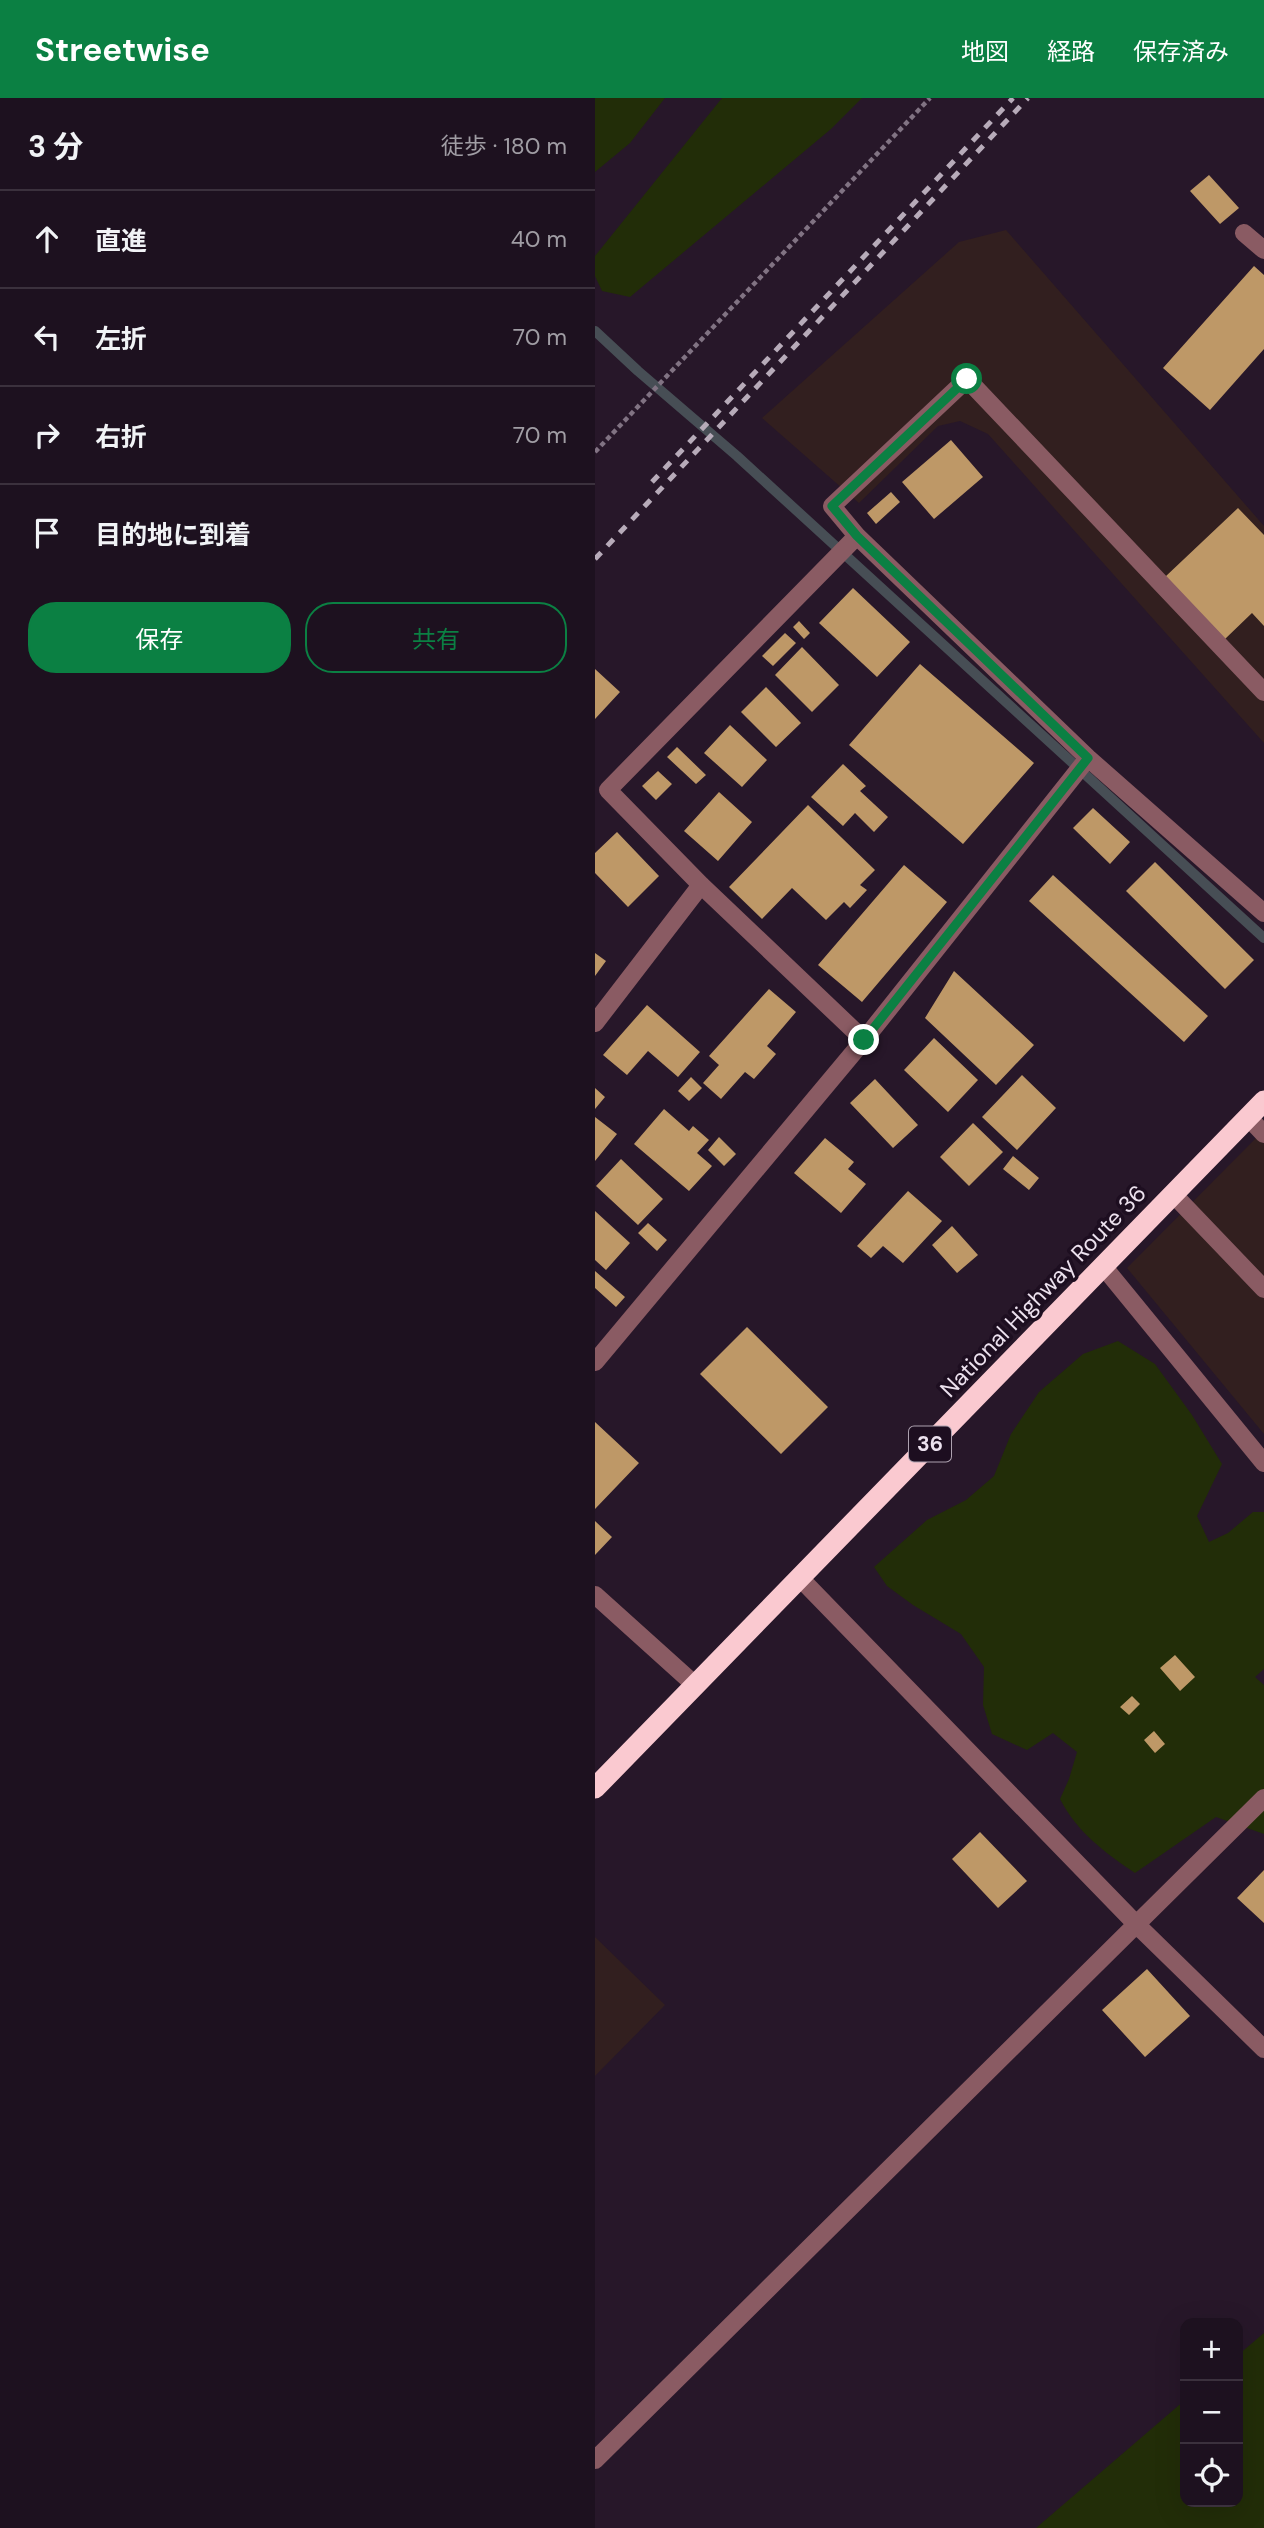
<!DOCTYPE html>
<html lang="ja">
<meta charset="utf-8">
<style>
body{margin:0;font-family:"DM Sans","Noto Sans JP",sans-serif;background:#251a28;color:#f1f3f6}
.controls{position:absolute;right:21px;bottom:21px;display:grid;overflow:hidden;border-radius:14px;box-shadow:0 7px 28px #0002}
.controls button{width:63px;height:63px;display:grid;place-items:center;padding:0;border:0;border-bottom:2px solid #3b313d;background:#1d111f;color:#f1f3f6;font:35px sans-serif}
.stop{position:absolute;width:21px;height:21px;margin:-16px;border:5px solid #0b8043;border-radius:50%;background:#fff}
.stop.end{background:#0b8043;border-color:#fff;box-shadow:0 2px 7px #0008}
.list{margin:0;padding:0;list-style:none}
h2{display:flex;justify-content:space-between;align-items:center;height:91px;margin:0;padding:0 28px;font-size:30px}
h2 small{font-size:23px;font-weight:400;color:#a09da4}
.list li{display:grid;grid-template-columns:46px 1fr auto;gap:21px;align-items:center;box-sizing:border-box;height:98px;padding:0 28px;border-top:2px solid #3b313d}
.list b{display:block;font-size:26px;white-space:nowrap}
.list em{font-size:23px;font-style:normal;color:#a09da4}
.actions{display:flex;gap:14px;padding:21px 28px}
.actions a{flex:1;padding:16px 0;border:2px solid #0b8043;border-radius:28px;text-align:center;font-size:24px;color:#0b8043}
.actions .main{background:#0b8043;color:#fff}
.icon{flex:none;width:38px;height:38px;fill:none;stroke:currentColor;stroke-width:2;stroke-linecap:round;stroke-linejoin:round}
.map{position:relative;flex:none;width:669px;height:2430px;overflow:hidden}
header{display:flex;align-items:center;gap:42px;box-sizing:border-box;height:98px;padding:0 35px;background:#0b8043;color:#fff}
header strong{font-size:33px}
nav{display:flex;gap:38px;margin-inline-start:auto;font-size:24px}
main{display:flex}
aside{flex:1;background:#1d111f}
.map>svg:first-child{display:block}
.commercial{fill:#321f1f}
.green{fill:#222d08}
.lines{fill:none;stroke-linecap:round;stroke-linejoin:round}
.stream{stroke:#474e55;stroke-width:10}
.building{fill:#be9867}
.path{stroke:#817383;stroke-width:4.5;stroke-dasharray:5 3.5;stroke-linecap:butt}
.minor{stroke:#8a5b63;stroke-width:18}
.highway{stroke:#fac9d0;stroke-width:21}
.rail{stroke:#b7abb9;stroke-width:5;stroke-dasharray:9 9;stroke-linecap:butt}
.route{stroke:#0b8043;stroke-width:9}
.labels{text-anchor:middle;stroke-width:7;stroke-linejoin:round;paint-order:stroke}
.shield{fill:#1d0e20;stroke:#aea2b0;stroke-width:2}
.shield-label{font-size:21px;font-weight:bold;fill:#ece1ee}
.street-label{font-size:23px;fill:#ece1ee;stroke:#1d0e20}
</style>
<header>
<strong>Streetwise</strong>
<nav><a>地図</a><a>経路</a><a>保存済み</a></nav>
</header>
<main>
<aside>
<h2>3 分<small>徒歩 · 180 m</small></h2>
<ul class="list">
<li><svg class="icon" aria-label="ahead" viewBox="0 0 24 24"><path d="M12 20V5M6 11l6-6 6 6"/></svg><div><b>直進</b></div><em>40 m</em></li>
<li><svg class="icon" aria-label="left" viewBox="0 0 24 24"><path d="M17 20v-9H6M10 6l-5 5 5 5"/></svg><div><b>左折</b></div><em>70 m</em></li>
<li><svg class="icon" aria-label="right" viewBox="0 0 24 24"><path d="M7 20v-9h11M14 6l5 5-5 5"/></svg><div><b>右折</b></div><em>70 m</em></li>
<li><svg class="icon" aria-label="arrive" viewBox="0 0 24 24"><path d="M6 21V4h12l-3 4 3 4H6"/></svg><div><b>目的地に到着</b></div></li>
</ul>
<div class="actions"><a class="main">保存</a><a>共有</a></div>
</aside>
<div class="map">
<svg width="669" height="2430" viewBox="0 0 669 2430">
<rect width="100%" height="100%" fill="#271729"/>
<!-- commercial -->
<path class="commercial" d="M411 132 669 428V645L393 336 365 323 343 328 264 405 167 320 364 144Z
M669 1032V1336L532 1170Z
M0 1839 70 1907 0 1978Z"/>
<!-- green -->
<path class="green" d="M0 0H70L35 45 0 74Z
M127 0H267L236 31 35 199 7 193 0 178V158Z
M523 1243 560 1266 597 1317 627 1366 602 1418 614 1444 633 1435 658 1414H669V1571L660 1579 669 1587V1736L621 1719 540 1775C509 1754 482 1734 465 1701L474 1681 482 1654 458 1635 432 1652 397 1636 388 1607 389 1569 366 1536 318 1507 292 1488 279 1469 332 1422 371 1402 399 1378 416 1336 444 1294 488 1256Z
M669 2235V2430H441L590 2302V2404H643V2257Z"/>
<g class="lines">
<!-- stream -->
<path class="stream" d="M0 233 43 273 142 358 669 840"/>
</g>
<!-- building -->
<path class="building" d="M614 77 644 110 625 126 595 93Z
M659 168 669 177V251L615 312 568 270Z
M356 342 388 379 339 421 307 384Z
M296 394 305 404 281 426 272 415Z
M643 410 669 437V528L657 515 630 541 570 479Z
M258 490 315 544 282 579 224 525Z
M204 523 215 535 209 541 198 529Z
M190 535 201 545 178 568 167 558Z
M207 549 244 587 217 614 180 577Z
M325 566 439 665 368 746 254 647Z
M0 571 25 594 0 621Z
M171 589 206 625 181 649 146 614Z
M135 627 172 662 147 689 109 655Z
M82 649 111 677 101 686 72 659Z
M248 666 271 688 265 693 293 719 279 734 260 715 248 728 216 699Z
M63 673 77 686 61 702 47 688Z
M124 694 157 724 123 763 89 733Z
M213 707 280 772 265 787 272 792 255 810 249 804 231 822 197 790 167 821 134 789Z
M498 710 535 744 515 766 478 730Z
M22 734 64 778 33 809 0 775V755Z
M560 764 659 862 630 891 531 793Z
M309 767 352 804 267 904 223 867Z
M458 777 613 918 589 944 434 803Z
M0 855 11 863 0 878Z
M359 873 439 947 401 987 330 920Z
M174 891 201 914 172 948 181 956 159 981 150 974 126 1001 108 985 124 967 114 958Z
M52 907 105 954 83 979 53 953 32 977 8 957Z
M339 940 383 982 353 1014 309 972Z
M427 977 461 1010 422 1052 387 1019Z
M96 979 107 990 94 1003 83 993Z
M280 981 323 1027 298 1050 255 1005Z
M0 990 10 999 0 1011Z
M69 1011 94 1033 98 1028 114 1042 102 1055 117 1068 94 1093 39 1046Z
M0 1019 22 1036 0 1063Z
M378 1025 408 1054 374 1088 345 1059Z
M124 1039 141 1056 129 1068 113 1052Z
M230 1040 259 1064 253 1071 271 1086 246 1115 199 1075Z
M418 1058 444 1080 434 1092 408 1071Z
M26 1061 68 1101 43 1127 1 1088Z
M313 1093 347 1123 308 1165 288 1148 276 1160 262 1148Z
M0 1113 35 1145 11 1172 0 1162Z
M53 1125 72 1142 62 1153 43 1135Z
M357 1128 383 1157 362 1175 337 1147Z
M0 1173 30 1199 21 1209 0 1190Z
M152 1229 233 1309 186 1356 105 1276Z
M0 1324 44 1365 0 1411Z
M0 1423 17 1439 0 1457Z
M580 1557 600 1579 585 1593 565 1570Z
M537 1598 545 1606 534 1617 525 1609Z
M559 1633 570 1646 560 1655 549 1642Z
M385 1734 432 1783 403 1810 357 1761Z
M669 1772V1825L642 1800Z
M552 1871 595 1918 550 1959 507 1912Z"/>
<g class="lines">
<!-- path -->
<path class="path" d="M0 354 335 0"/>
<!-- minor -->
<path class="minor" d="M649 135 669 152
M262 438 13 692 106 787 269 942
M669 594 372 281 237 408 262 438 493 660 669 815
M0 925 106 787
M653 1019 669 1036
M579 1097 669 1191
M508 1168 669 1365
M0 1264 269 942 493 660
M205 1480 542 1827 669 1951
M0 1497 100 1587
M0 2362 669 1700"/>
<!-- highway -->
<path class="highway" d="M0 1690 669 1003"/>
<!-- rail -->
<path class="rail" d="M57 384 418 0
M0 461 433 0"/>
</g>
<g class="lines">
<!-- route -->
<path class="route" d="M269 942 493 660 262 438 237 408 372 281"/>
</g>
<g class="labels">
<!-- shield labels -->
<rect class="shield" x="314" y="1328.5" width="42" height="35" rx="5"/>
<g class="shield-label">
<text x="335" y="1353">36</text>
</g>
<!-- street labels -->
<g class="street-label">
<text transform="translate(448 1193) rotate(-46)" y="8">National Highway Route 36</text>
</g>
</g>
</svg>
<div class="controls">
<button>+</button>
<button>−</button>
<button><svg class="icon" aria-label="locate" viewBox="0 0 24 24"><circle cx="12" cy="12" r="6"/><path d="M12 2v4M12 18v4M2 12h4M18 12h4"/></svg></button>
</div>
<div class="stop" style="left:372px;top:281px"></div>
<div class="stop end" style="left:269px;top:942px"></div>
</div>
</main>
